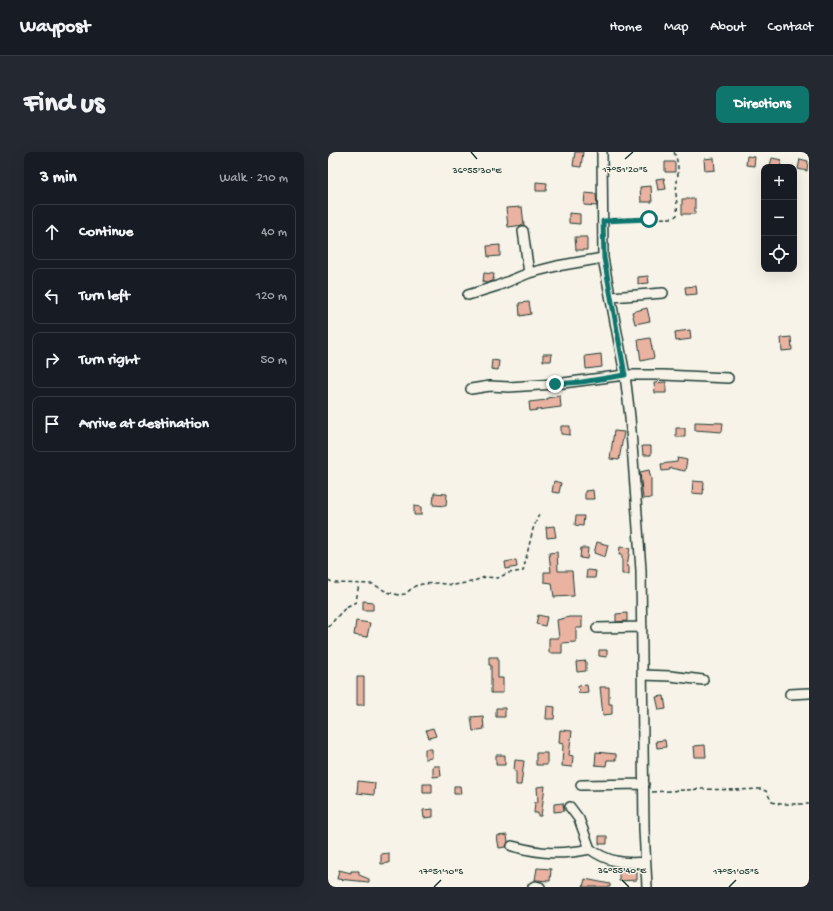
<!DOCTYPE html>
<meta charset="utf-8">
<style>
body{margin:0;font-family:"Gochi Hand",sans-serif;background:#242831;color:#f1f3f6}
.controls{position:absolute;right:12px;top:12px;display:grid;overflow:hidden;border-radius:8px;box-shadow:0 4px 16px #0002}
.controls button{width:36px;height:36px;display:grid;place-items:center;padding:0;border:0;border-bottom:1px solid #363941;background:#171b24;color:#f1f3f6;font:20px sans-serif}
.stop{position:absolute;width:12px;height:12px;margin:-9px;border:3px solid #0f766e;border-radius:50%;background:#fff}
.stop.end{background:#0f766e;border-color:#fff;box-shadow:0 1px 4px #0008}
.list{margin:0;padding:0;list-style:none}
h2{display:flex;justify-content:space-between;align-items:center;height:52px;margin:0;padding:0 16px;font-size:17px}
h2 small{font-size:13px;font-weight:400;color:#9ea1a6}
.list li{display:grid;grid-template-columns:26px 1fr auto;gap:12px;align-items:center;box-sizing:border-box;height:56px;margin:0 8px 8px;padding:0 8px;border:1px solid #363941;border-radius:8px}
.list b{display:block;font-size:15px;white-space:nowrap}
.list em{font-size:13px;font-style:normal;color:#9ea1a6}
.icon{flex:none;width:22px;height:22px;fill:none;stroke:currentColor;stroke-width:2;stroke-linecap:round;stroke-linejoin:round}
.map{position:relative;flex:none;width:481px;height:735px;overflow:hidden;border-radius:8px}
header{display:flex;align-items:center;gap:24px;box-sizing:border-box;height:56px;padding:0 20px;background:#171b24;border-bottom:1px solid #363941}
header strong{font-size:19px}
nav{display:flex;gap:22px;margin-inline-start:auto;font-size:14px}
.intro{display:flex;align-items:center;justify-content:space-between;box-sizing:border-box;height:96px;padding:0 24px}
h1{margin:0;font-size:28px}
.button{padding:10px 18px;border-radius:8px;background:#0f766e;color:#fff;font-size:14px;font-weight:700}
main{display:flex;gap:24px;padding:0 24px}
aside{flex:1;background:#171b24;border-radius:8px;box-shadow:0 4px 16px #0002}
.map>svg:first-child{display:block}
.building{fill:#eab2a1;stroke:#1f3d34}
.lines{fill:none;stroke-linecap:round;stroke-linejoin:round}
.minor-casing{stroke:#1f3d34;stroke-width:12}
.path{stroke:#1f3d34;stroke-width:1.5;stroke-dasharray:4 3;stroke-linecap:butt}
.minor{stroke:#f7f3e8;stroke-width:9}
.route{stroke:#0f766e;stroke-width:5}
.ticks{fill:none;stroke:#1f3d34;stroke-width:1.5}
.ticks-label{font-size:10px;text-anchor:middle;fill:#1f3d34;stroke:#f7f3e8;stroke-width:3;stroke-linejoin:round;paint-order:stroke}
</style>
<header>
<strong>Waypost</strong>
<nav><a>Home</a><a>Map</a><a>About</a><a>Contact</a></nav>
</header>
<div class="intro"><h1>Find us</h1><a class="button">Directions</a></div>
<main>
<aside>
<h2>3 min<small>Walk · 210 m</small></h2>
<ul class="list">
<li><svg class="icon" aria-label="ahead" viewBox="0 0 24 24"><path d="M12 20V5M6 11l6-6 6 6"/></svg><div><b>Continue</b></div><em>40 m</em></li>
<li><svg class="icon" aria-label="left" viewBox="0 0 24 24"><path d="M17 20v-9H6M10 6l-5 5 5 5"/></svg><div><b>Turn left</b></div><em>120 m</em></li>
<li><svg class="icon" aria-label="right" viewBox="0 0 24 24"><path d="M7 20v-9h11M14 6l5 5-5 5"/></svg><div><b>Turn right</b></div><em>50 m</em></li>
<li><svg class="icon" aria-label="arrive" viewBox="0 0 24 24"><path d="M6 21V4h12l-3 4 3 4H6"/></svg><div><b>Arrive at destination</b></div></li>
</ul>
</aside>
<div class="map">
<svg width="481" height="735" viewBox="0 0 481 735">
<rect width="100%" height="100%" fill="#f7f3e8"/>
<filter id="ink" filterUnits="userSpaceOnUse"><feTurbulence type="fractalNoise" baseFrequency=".025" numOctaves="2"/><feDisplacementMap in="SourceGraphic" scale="8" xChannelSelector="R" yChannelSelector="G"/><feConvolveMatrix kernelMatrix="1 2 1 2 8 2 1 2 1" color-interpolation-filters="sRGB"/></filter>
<g filter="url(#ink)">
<!-- building -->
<path class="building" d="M247 0H255L253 15 245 14Z
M419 4 427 5 426 14 418 13Z
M386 6 387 18 377 19 376 7Z
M444 6 454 8 452 15 442 14Z
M472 7 480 9 479 19 470 17Z
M337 10H347V20H337Z
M336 26 338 37 330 38 328 27Z
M208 30 219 31 218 39H208Z
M323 34 324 50H313L312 35Z
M257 41 268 42 269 54 256 53Z
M354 47H367V62H354Z
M194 55 196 73 180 75 178 56Z
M241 61 252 62V72L241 71Z
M247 85H259V98H248Z
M172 93V104L160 105 159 94Z
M156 121 166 122 165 129 159 131 155 130Z
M320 124 321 131 310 132V125Z
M368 134 369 142 358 143 357 135Z
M201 150 203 162 192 164 191 151Z
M319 156 322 169 307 172 304 160Z
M362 178 363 187 348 189 347 180Z
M463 185 464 198 454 199 453 186Z
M322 186 326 206 313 209 310 188Z
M215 202H224L223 209H215Z
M273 202 274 215 258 217 257 204Z
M164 208 171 209 170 218 163 217Z
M338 230V241H327L326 231Z
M232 244 233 255 202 259 201 250 219 248V246Z
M367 270 395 271 394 280 367 278Z
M233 274H242V283L233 282Z
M348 276H357V285H348Z
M286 279 296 280 291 308 282 307Z
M314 294H323V303H315Z
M350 306 359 308 357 319 342 316V318L334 319 333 312 349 310Z
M321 318 323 327V346L315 347 312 320Z
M226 329 233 331 231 341 224 340Z
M365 329 376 330 375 342 364 341Z
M265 338 266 347H257V339Z
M106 341 119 342 118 354 105 353Z
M86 354 93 355V363H86Z
M248 364H256L255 374 247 373Z
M226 374 228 385 219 386 218 375Z
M269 390 280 393 277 405 266 401Z
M292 395 302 396 299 414H301V422H294V403H291Z
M253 396H260L259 407 252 406Z
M229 400 230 419H244L246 444 226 445 224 431 216 430V420H223L221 401Z
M188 408 189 415 178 417 177 410Z
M259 418 268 419 267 426H258Z
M35 449 45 450V458H35Z
M299 461V469L288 470V462Z
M210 463 219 465 217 474 208 472Z
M241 465H254V476H248V490L234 491V501H221V486H231L229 468Z
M28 469 42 471 39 485 26 483Z
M271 498H279V505L271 504Z
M161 505H170V526H175V541H163V513H161Z
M258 509V519L249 520 248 510Z
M29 525H36V553H29Z
M259 533 260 540 251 541 250 534Z
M272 535H281V552H284V562L275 563Z
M336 544 338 557 331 558 328 545Z
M219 554 227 555 226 567H218Z
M168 556H177V565H168Z
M155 564 156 577 145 579 143 565Z
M105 576 108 584 101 586 98 578Z
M232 578 244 579 241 603 245 604 244 615 234 614 235 592 231 591Z
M337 588 338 595 329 596 328 589Z
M377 593 378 605H367L366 594Z
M97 597H104V606L97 607Z
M268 600 288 602V608H279L278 614 267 613Z
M208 601H219V613H208Z
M168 603H177V613H168Z
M187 608 196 609 193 633H188V619H186Z
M105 614H112L113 624 105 625Z
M30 629 47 631 46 643 29 641Z
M95 632H104V641H95Z
M126 634H132L133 642H126Z
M217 634 213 664H210V661H206L207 650H210L209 635Z
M235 651 236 659 226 660V652Z
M105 657V665L96 666 95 658Z
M179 683 180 690 178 695 171 696 169 684Z
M271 684H279V692H271Z
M61 701V711L53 712V702Z
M209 716 223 717 222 729 207 728Z
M309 717V728L291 729V718Z
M11 718 23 721V719H31V723L41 727V730L9 727Z
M257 727 282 732V735H255Z"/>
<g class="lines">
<!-- minor casing -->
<g class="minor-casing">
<path id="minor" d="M274 0 275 106 297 223 302 265 313 418 316 677 319 735
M195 79 201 121
M140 143 169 134 201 121 229 114 275 106
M283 145 335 141
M143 237 162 234 181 235 227 232 297 223H335L400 226
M269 476 314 475
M314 523 342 524 375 528
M462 542 481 541
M253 633 316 632
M184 694C214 702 232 703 262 697L251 667 242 655
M262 697C280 710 296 712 317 710
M205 735 208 734 212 735"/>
</g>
<!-- path -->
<path class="path" d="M284 67 345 66 349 63C350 55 348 48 348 40 349 24 353 16 346 0
M0 428 6 431 45 432 59 440 71 443 77 442 87 434 94 432 109 431 126 433 143 430 157 425 170 426 180 421 195 419 205 377 212 360
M0 475 18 455 28 450 31 431
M324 640 375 637 406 638 432 637 438 639 444 650 452 652H481"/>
<!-- minor -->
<use href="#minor" class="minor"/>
</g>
</g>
<g class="lines" filter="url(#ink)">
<!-- route -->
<path class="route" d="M227 232 254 230 297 223 276 106 275 69 321 67"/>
</g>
<!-- ticks -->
<path class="ticks" d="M143 0 149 7M297 7 305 0M294 728 301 735M106 735 113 728M401 735 408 728"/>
<g class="ticks-label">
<text x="297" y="20">17°51'20"S</text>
<text x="149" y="21">36°55'30"E</text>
<text x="294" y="721">36°55'40"E</text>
<text x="113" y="722">17°51'10"S</text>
<text x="408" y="722">17°51'05"S</text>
</g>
</svg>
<div class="controls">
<button>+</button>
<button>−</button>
<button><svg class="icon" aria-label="locate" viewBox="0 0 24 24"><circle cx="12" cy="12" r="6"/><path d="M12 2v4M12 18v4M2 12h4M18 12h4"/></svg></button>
</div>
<div class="stop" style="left:321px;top:67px"></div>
<div class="stop end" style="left:227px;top:232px"></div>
</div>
</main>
